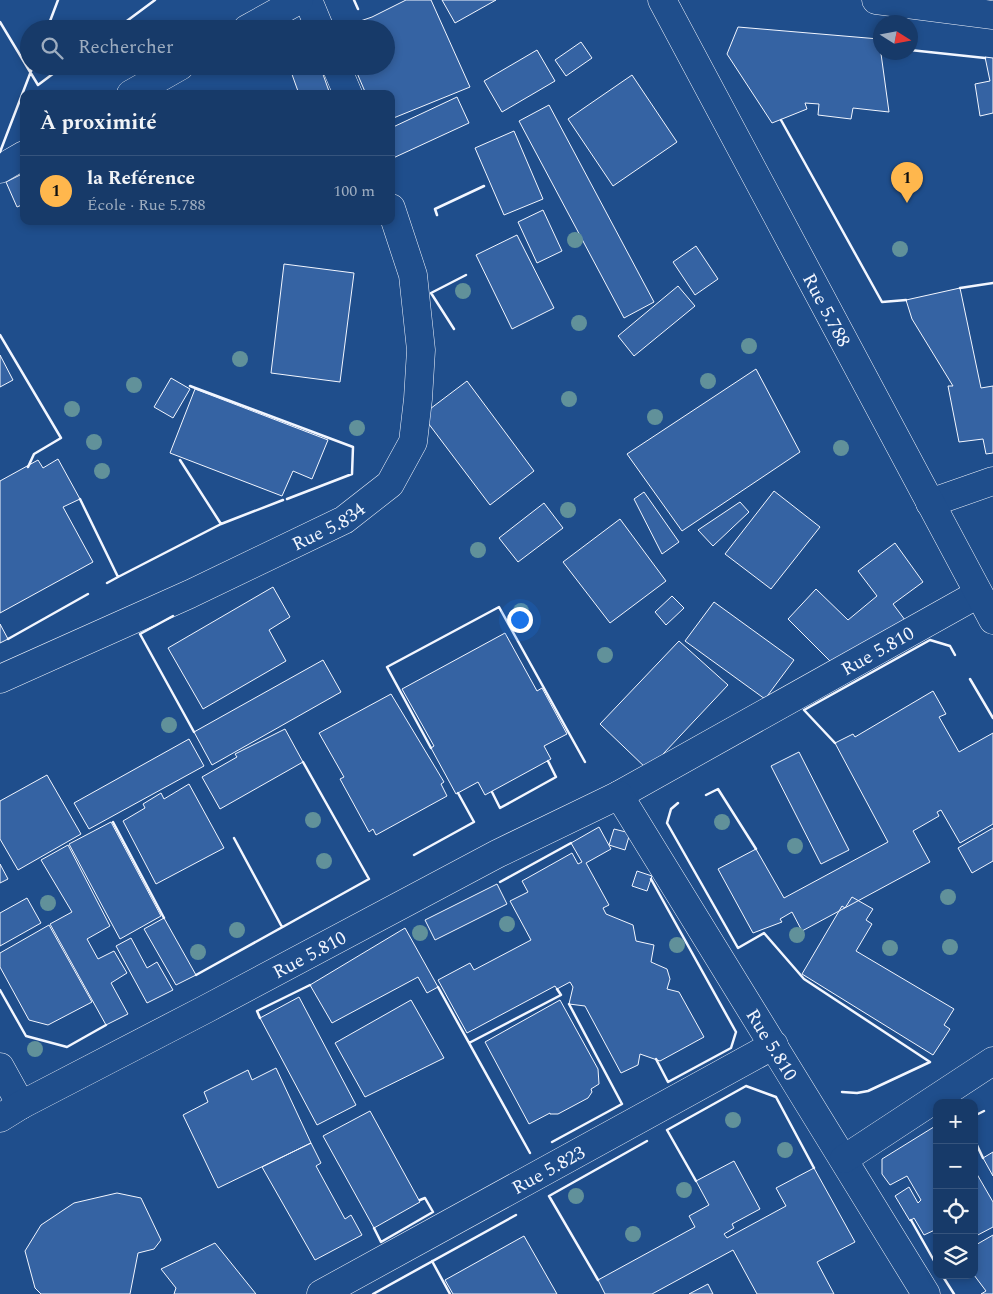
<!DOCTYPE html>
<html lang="fr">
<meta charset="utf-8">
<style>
body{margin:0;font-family:Spectral,serif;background:#20416f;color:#f1f3f6}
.controls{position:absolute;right:15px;bottom:15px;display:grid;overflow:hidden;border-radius:10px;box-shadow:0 2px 8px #0003}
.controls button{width:45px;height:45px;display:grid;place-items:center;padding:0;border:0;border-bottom:1px solid #36547d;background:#173a69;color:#f1f3f6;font:25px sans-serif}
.compass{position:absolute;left:873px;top:15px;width:45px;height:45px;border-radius:50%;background:#173a69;box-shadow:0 2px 8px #0003;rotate:101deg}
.you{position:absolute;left:519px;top:619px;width:18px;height:18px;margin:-12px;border:4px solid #fff;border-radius:50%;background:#1a73e8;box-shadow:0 0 0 8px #1a73e833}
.badge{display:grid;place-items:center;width:32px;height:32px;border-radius:50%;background:#ffb74d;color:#111;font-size:16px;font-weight:700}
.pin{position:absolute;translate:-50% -41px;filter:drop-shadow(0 1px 2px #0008)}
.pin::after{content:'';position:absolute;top:26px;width:18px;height:15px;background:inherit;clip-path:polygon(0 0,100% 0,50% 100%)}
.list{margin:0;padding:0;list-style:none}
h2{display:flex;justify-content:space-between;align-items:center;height:65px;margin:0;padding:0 20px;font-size:21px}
h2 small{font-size:16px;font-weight:400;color:#9eadc0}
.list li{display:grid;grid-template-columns:32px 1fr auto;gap:15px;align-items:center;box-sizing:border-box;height:70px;padding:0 20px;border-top:1px solid #36547d}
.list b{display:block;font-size:19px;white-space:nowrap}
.list p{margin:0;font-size:16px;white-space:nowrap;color:#9eadc0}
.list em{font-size:16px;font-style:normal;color:#9eadc0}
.icon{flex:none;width:28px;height:28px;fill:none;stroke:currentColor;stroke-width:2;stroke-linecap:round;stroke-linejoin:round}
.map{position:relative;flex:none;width:993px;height:1294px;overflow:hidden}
.search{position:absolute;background:#173a69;box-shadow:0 2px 8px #0003;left:20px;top:20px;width:375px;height:55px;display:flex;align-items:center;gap:12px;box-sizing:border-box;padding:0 18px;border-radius:28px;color:#9eadc0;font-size:19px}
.panel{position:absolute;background:#173a69;box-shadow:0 2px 8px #0003;left:20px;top:90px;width:375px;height:135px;border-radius:10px}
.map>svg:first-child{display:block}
.building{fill:#3563a3;stroke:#f2f6ff}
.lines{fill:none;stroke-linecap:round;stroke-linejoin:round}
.minor-casing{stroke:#f2f6ff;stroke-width:29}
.tertiary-casing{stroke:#f2f6ff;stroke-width:29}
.minor{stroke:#1f4e8c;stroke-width:28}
.tertiary{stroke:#1f4e8c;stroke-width:28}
.wall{stroke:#f2f6ff;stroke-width:2.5}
.tree{fill:#61919a}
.labels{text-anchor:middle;stroke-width:4;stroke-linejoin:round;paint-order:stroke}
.street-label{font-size:19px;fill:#f2f6ff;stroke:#1f4e8c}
</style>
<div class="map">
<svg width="993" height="1294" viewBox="0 0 993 1294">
<rect width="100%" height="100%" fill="#1f4e8c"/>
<!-- building -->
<path class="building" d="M406 0H431L470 87 391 119V94H366L354 66H386V29H337L372 17Z
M442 0H496L455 23Z
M738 27 879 39 889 112 853 108 851 119 818 115 819 104 805 103 807 109 772 123 727 54Z
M581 42 592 58 566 76 555 60Z
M537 50 555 81 502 112 484 81Z
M985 57 993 58V113L980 116 975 84 990 81Z
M289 66H320L330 94H299Z
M632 75 677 142 613 186 568 119Z
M457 97 469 123 391 159V128Z
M549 105 654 302 624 318 519 121Z
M514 131 543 199 504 215 475 148Z
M24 173V204L17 207 6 182Z
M543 210 562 251 537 263 518 222Z
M517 235 554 308 512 329 476 255Z
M696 246 718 279 695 295 673 262Z
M284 264 354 273 340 382 271 373Z
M678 286 695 306 634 356 618 336Z
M960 288 981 388 993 386V453L986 454 983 439 959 442 948 386H953L912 319 906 300Z
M0 355 13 380 0 387Z
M756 369 800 452 682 531 627 454Z
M171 378 190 389 173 418 154 407Z
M467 381 534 471 490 505 422 415Z
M195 389 328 440 312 479 293 471 282 496 170 453Z
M58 459 80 499 63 507 93 562 0 613V481L38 460 43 468Z
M774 491 820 527 771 589 725 554Z
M644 492 679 542 662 554 634 499Z
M740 502 749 512 713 546 698 530Z
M544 503 563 528 518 562 499 538Z
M620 519 666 581 610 623 563 562Z
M895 543 923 582 893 604 905 620 839 670 788 619 816 589 848 620 877 596 858 571Z
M273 587 290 617 269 630 286 661 203 709 168 648Z
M672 596 684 608 666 625 655 612Z
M714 602 794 660 765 699 685 641Z
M0 624 8 639 0 643Z
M505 633 537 691 542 688 567 734 544 746 551 759 485 795 478 782 456 794 431 748 434 746 402 689Z
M679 641 728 685 648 770 600 724Z
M323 660 341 692 212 765 194 732Z
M933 691 946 714 939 717 959 752 993 733V824L960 843 941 810 937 812 939 816 913 831 930 862 802 931 792 912 780 919 782 922 753 933 718 869 756 849 784 898 888 842 835 743 853 734 855 737Z
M391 694 444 782 441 784 447 796 376 835 373 829 369 832 340 779 344 777 319 733Z
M285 729 303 762 220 809 202 777 237 757 235 754Z
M189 739 204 766 89 829 74 803Z
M799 752 849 850 821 864 771 766Z
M47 775 81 834 18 870 0 839V801Z
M189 784 224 848 156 884 123 821 145 808 143 804 161 793 164 799Z
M111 822 161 916 120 939 69 844Z
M599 827 611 849 586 863 609 905 603 908 606 914 633 925 636 941 654 945 651 962 667 969 670 979 667 989 679 992 704 1037 660 1061 640 1054 638 1065 621 1073 585 1006 569 1004 573 987 570 982 557 989 555 986 467 1033 438 980 470 963 474 970 531 940 510 901 528 892 522 881 572 853 578 864 582 862 571 843Z
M993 828V861L972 873 958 848Z
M614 829 630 833 625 850 609 845Z
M68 845 110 926 87 939 98 959 114 951 127 973 111 983 128 1014 106 1025 50 924 72 912 41 860Z
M0 864 8 879 0 883Z
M637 871 652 876 647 891 632 886Z
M497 884 507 904 435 940 425 920Z
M852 897 873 909 866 920 872 924 856 951 954 1009 944 1025 950 1029 933 1055 802 974 842 906 845 908Z
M27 898 41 923 0 946V913Z
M164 918 196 975 176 985 144 929Z
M49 925 92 1002 48 1025 29 1020 0 967V953Z
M405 928 438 987 427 993 418 977 332 1023 310 985Z
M131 938 147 968 157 962 173 990 147 1003 116 946Z
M299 997 356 1105 317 1125 260 1018Z
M411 1000 444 1058 365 1097 335 1043Z
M560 1000 598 1069 599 1084 591 1089 592 1092 588 1098 558 1114H550V1113L529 1124 485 1042Z
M276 1068 311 1143 218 1188 183 1115 208 1102 204 1092 248 1070 252 1080Z
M370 1111 420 1202 374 1228 323 1136Z
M937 1125V1229L924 1235 914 1218 910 1221 895 1196 909 1187 918 1203 921 1200 907 1176 890 1185 882 1174V1159Z
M311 1143 321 1163 316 1166 345 1219 351 1215 362 1235 315 1260 262 1167Z
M993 1152V1176L983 1158Z
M734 1161 760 1209 732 1224 734 1228 724 1234 727 1238 786 1206 776 1188 814 1168 855 1242 817 1262 834 1294H757L733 1250 652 1294H605L598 1280 695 1227 689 1216 709 1205 696 1181Z
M974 1169 993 1202V1227L974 1237Z
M117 1193 141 1198 161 1240 154 1249 138 1253 130 1294H41L35 1288 25 1251 41 1225 74 1203Z
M993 1235V1294H981L986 1291 974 1275V1246Z
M524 1236 557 1294H453L445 1280Z
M215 1243 256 1294H174L176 1288 161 1269Z
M708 1284 713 1294H689Z"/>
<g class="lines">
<!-- minor casing -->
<g class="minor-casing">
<g id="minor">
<path d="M308 0 320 29"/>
<path d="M876 0 993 15"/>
<path d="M247 29 299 0"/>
<path d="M336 66 348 94"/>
<path d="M131 94 180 66"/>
<path d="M0 169 24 155"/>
<path d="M930 503 993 481"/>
<path id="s1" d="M0 679 190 594 344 520 390 484 413 442 418 399 421 350 413 275 391 208"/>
<path id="s2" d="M619 795 978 594"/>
<path d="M0 1067 21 1105"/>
<path id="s3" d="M0 1118 21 1105 206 1009 497 854 619 795 926 1294"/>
<path d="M844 1159 993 1061"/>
<path id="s4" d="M321 1294 774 1045"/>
</g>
</g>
<!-- tertiary casing -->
<g class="tertiary-casing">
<g id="tertiary">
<path id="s5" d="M662 0 993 620"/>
</g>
</g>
<!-- minor -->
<use href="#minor" class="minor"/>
<!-- tertiary -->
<use href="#tertiary" class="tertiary"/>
<!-- wall -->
<path class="wall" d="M354 0 358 9
M0 22 38 85 62 67
M47 29 58 0
M116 29 155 0
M910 50 985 58
M781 120 882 302 906 300
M0 152 33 66
M437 215 435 209 484 186
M960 288 993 283
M454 329 431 293 466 275
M0 335 61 438 34 454 28 467
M190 386 353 447 352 474 287 499
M180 460 221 524 283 500
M80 499 118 577 107 583
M118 577 221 524
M173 616 140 634 194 732
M8 639 88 594
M970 679 993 718
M835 743 804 710 930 640 950 646 955 655
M431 748 387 667 499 607 585 762
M492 792 500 808 556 777 548 761
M706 795 718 789 756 849
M678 803 671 809 667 823 738 948 764 933 804 979 930 1062 868 1091 857 1093 842 1092
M113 822 164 918
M234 838 282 927
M414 855 474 822 458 793
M651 879 736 1032 731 1048 668 1082 656 1059
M500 882 571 843
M196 975 369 879 303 762
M438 987 530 1153
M0 990 26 1036 67 1047 106 1025
M260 1018 257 1011 310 985
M469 1043 561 995 557 989
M974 1116 984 1111
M974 1139 983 1158
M552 1142 622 1104 569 1004
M696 1181 667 1130 746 1086 776 1097 814 1168
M911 1220 937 1266
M374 1228 381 1242 433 1212 425 1198 420 1200
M432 1261 450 1294
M942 1275 954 1294
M598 1280 549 1196 647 1141
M373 1294 516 1215"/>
</g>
<!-- trees -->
<g class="tree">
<circle cx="575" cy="240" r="8"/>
<circle cx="900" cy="249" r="8"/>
<circle cx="463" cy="291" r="8"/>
<circle cx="579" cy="323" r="8"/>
<circle cx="749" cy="346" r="8"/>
<circle cx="240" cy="359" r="8"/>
<circle cx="708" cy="381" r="8"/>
<circle cx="134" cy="385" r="8"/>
<circle cx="569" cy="399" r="8"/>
<circle cx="72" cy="409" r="8"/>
<circle cx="655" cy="417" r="8"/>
<circle cx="357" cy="428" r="8"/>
<circle cx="94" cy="442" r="8"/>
<circle cx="841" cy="448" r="8"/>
<circle cx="102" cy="471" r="8"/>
<circle cx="568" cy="510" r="8"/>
<circle cx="478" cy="550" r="8"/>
<circle cx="521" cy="611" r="8"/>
<circle cx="605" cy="655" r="8"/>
<circle cx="169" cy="725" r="8"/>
<circle cx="313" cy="820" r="8"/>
<circle cx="722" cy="822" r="8"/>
<circle cx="795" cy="846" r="8"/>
<circle cx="324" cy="861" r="8"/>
<circle cx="948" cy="897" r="8"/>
<circle cx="48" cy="903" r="8"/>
<circle cx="507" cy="924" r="8"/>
<circle cx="237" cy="930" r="8"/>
<circle cx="420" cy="933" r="8"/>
<circle cx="797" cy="935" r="8"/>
<circle cx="677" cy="945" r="8"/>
<circle cx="950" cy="947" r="8"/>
<circle cx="890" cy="948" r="8"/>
<circle cx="198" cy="952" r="8"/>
<circle cx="35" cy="1049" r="8"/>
<circle cx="733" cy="1120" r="8"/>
<circle cx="785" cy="1150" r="8"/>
<circle cx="684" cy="1190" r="8"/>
<circle cx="576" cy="1196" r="8"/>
<circle cx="633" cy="1234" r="8"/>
</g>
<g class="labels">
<!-- street labels -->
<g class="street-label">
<text dy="7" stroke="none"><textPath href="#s5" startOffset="351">Rue 5.788</textPath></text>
<text dy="7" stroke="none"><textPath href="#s1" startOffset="362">Rue 5.834</textPath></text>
<text dy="7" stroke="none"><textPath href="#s2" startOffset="296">Rue 5.810</textPath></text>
<text dy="7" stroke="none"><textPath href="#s3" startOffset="350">Rue 5.810</textPath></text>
<text dy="7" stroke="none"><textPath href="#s3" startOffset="991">Rue 5.810</textPath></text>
<text dy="7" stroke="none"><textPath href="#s4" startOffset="259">Rue 5.823</textPath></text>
</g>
</g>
</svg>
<div class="controls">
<button>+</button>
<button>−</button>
<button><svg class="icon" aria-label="locate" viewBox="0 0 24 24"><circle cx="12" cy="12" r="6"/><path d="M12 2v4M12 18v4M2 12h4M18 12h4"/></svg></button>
<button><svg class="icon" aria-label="layers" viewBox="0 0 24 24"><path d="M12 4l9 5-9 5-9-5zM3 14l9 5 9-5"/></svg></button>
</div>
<svg class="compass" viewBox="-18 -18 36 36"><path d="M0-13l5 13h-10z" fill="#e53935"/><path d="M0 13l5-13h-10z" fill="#9eadc0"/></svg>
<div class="you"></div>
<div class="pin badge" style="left:907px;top:203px">1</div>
<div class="search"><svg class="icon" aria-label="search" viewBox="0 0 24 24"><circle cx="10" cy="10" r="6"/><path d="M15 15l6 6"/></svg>Rechercher</div>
<section class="panel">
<h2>À proximité<small></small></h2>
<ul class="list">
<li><span class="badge">1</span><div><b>la Reférence</b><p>École · Rue 5.788</p></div><em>100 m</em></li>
</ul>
</section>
</div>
